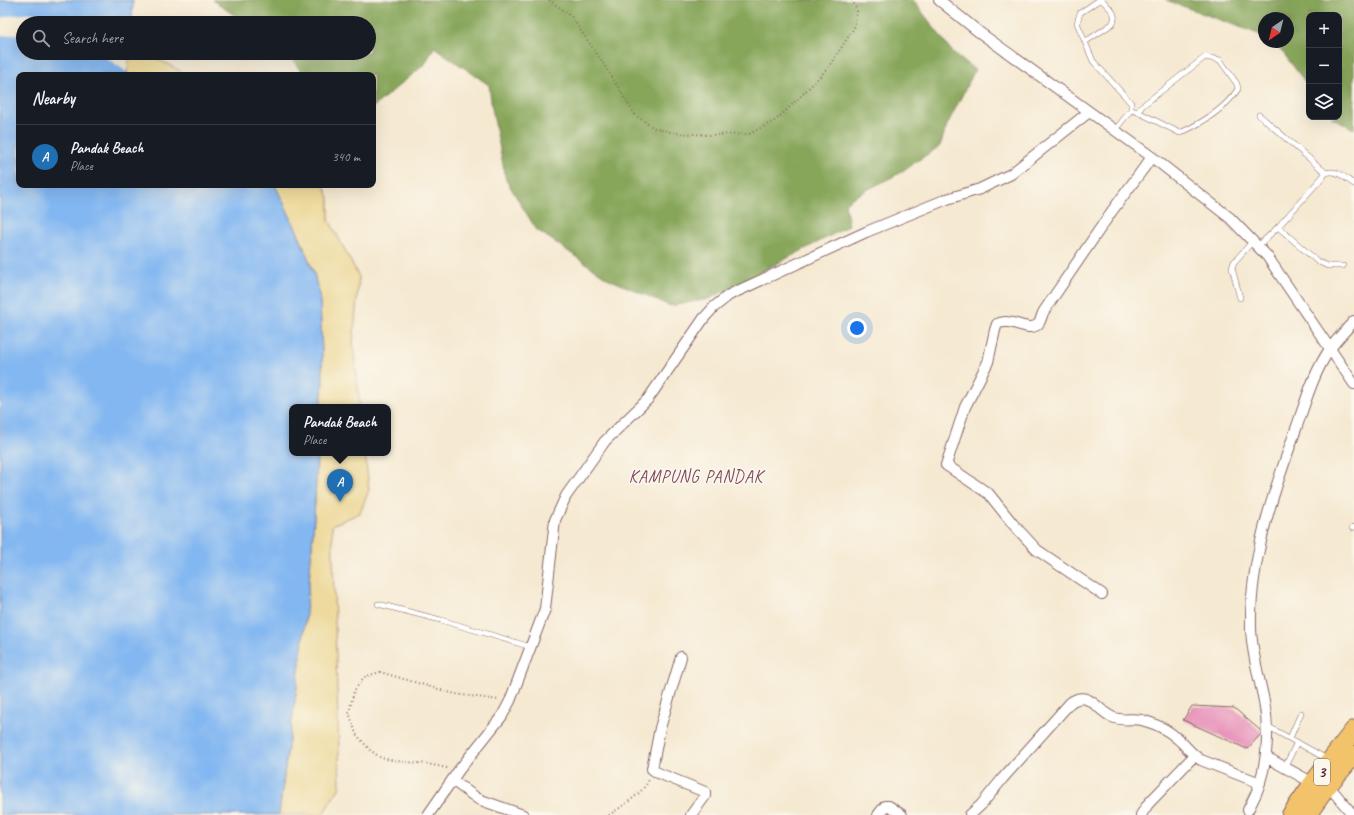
<!DOCTYPE html>
<meta charset="utf-8">
<style>
body{margin:0;font-family:Caveat,sans-serif;background:#242831;color:#f1f3f6}
.controls{position:absolute;right:12px;top:12px;display:grid;overflow:hidden;border-radius:8px;box-shadow:0 4px 16px #0002}
.controls button{width:36px;height:36px;display:grid;place-items:center;padding:0;border:0;border-bottom:1px solid #363941;background:#171b24;color:#f1f3f6;font:20px sans-serif}
.compass{position:absolute;left:1258px;top:12px;width:36px;height:36px;border-radius:50%;background:#171b24;box-shadow:0 4px 16px #0002;rotate:215deg}
.you{position:absolute;left:857px;top:328px;width:14px;height:14px;margin:-10px;border:3px solid #fff;border-radius:50%;background:#1a73e8;box-shadow:0 0 0 6px #1a73e833}
.badge{display:grid;place-items:center;width:26px;height:26px;border-radius:50%;background:#1f6fb2;color:#fff;font-size:13px;font-weight:700}
.pin{position:absolute;translate:-50% -33px;filter:drop-shadow(0 1px 2px #0008)}
.pin::after{content:'';position:absolute;top:21px;width:14px;height:12px;background:inherit;clip-path:polygon(0 0,100% 0,50% 100%)}
.popup{position:absolute;left:289px;top:404px;width:102px;height:52px;box-sizing:border-box;display:grid;place-content:center;border-radius:8px;background:#171b24;filter:drop-shadow(0 1px 3px #0005);font-size:13px;white-space:nowrap;color:#9ea1a6}
.popup b{font-size:15px;color:#f1f3f6}
.popup::after{content:'';position:absolute;left:50%;top:100%;margin-left:-8px;border:8px solid transparent;border-top-color:#171b24}
.list{margin:0;padding:0;list-style:none}
h2{display:flex;justify-content:space-between;align-items:center;height:52px;margin:0;padding:0 16px;font-size:17px}
h2 small{font-size:13px;font-weight:400;color:#9ea1a6}
.list li{display:grid;grid-template-columns:26px 1fr auto;gap:12px;align-items:center;box-sizing:border-box;height:64px;padding:0 16px;border-top:1px solid #363941}
.list b{display:block;font-size:15px;white-space:nowrap}
.list p{margin:0;font-size:13px;white-space:nowrap;color:#9ea1a6}
.list em{font-size:13px;font-style:normal;color:#9ea1a6}
.icon{flex:none;width:22px;height:22px;fill:none;stroke:currentColor;stroke-width:2;stroke-linecap:round;stroke-linejoin:round}
.map{position:relative;flex:none;width:1354px;height:815px;overflow:hidden}
.search{position:absolute;background:#171b24;box-shadow:0 4px 16px #0002;left:16px;top:16px;width:360px;height:44px;display:flex;align-items:center;gap:10px;box-sizing:border-box;padding:0 14px;border-radius:22px;color:#9ea1a6;font-size:15px}
.panel{position:absolute;background:#171b24;box-shadow:0 4px 16px #0002;left:16px;top:72px;width:360px;height:116px;border-radius:8px}
.map>svg:first-child{display:block}
.forest{fill:#87a65a;stroke:#686242}
.sand{fill:#eeda9e;stroke:#9c7c64}
.water{fill:#83b7f1;stroke:#666b8e}
.pier{fill:#f5e9d1}
.building{fill:#e895bb}
.lines{fill:none;stroke-linecap:round;stroke-linejoin:round}
.lane-casing{stroke:#866665;stroke-width:6}
.street-casing{stroke:#866665;stroke-width:12}
.highway-casing{stroke:#866665;stroke-width:20}
.path{stroke:#866665;stroke-width:2;stroke-dasharray:1 3;stroke-linecap:butt}
.lane{stroke:#fff;stroke-width:5}
.street{stroke:#fff;stroke-width:10}
.highway{stroke:#f2c36a;stroke-width:18}
.labels{text-anchor:middle;stroke-width:3.5;stroke-linejoin:round;paint-order:stroke}
.shield{fill:#fbf7ec;stroke:#7f6065;stroke-width:1}
.shield-label{font-size:15px;font-weight:bold;fill:#4a1f2b}
.neighbourhood-label{font-size:17px;letter-spacing:1px;fill:#81485d;stroke:#fbf7ec}
</style>
<div class="map">
<svg width="1354" height="815" viewBox="0 0 1354 815">
<rect width="100%" height="100%" fill="#fbf7ec"/>
<filter id="ink" filterUnits="userSpaceOnUse"><feTurbulence type="fractalNoise" baseFrequency=".025" numOctaves="2"/><feDisplacementMap in="SourceGraphic" scale="8" xChannelSelector="R" yChannelSelector="G"/><feConvolveMatrix kernelMatrix="1 2 1 2 8 2 1 2 1" color-interpolation-filters="sRGB"/></filter>
<filter id="wash" filterUnits="userSpaceOnUse"><feTurbulence type="fractalNoise" baseFrequency=".012" numOctaves="4" result="noise"/><feDisplacementMap in="SourceGraphic" scale="16" xChannelSelector="R" yChannelSelector="G"/><feGaussianBlur stdDeviation="0.9" result="paint"/><feColorMatrix in="noise" values="0 0 0 0 0 0 0 0 0 0 0 0 0 0 0 0 0 1.4 0 .05"/><feComposite in="paint" operator="in"/></filter>
<g filter="url(#wash)">
<rect width="100%" height="100%" fill="#f5e9d1"/>
<!-- forest -->
<path class="forest" d="M213 0H913L954 54 975 70 947 125 940 146 896 175 855 196 845 203 849 226 709 299 670 306 607 278 536 229 506 180 492 108 489 85 434 47 425 64 373 107V75H304L287 53H369V23H245Z
M1166 0H1354V129L1331 117H1339V15H1309V87L1275 42H1288V18H1264V36Z"/>
<!-- sand -->
<path class="sand" d="M130 53H150L152 56 188 75H127V72Z
M275 185H324L329 198V220L359 277 353 344 360 407H321L323 381 320 300 314 273 298 233Z
M317 453H365L369 490 360 513 332 525 340 787 322 815H279C285 759 296 703 302 647 310 582 315 518 317 453Z"/>
<!-- water -->
<path class="water" d="M0 0H133L132 23H23V53H130L127 72V75H19V185H275L298 233 314 273 320 300 323 381 321 407H292V453H317C315 518 310 582 302 647 296 703 285 759 279 815H0Z"/>
<!-- pier -->
<path class="pier" d="M31 13 62 17 77 23H23V33L0 36V18L7 16Z
M99 53H130L127 72Z"/>
<g id="blocks">
<!-- building -->
<path class="building" d="M1192 706 1234 708 1261 731V734L1247 749 1183 720Z"/>
</g>
</g>
<g filter="url(#ink)">
<use href="#blocks" fill-opacity="0" stroke="#866665" stroke-width="1"/>
<g class="lines">
<!-- lane casing -->
<g class="lane-casing">
<path id="lane" d="M1099 0 1080 13 1077 23 1093 61 1131 103V110L1115 130
M1085 42 1112 24C1119 14 1109 8 1102 0
M1131 110 1138 112 1180 133C1202 123 1225 109 1238 89L1237 84 1220 60 1205 57 1142 106 1138 112
M1259 115 1326 173
M1278 227 1317 261 1328 266H1343
M1258 246 1278 227 1326 173C1337 169 1345 178 1354 184
M1240 298 1232 268 1234 262 1253 241
M1352 528 1354 527
M378 604 441 620 531 647
M1267 726 1327 759
M1290 738 1301 713
M1285 767 1297 742"/>
</g>
<!-- street casing -->
<g class="street-casing">
<path id="street" d="M939 0 979 32 1152 157 1230 218 1267 256 1354 384
M1102 594 1037 550 1013 524 989 494 946 465 965 407 988 362 995 330 997 324C1012 316 1030 335 1039 323 1041 320 1042 314 1044 311L1112 211 1152 157
M681 657 660 728 652 769 658 773 705 792V796L691 815
M1266 757 1313 783
M452 780 478 799 523 815
M1328 785 1353 815
M1248 810C1252 801 1258 792 1260 782 1268 757 1269 727 1264 701 1259 677 1252 654 1251 629 1249 560 1274 491 1297 426 1306 400 1314 372 1330 349 1337 339 1346 330 1354 321
M428 815 459 770 502 716 510 701 545 609 555 520 566 496 605 441 648 399 704 318 714 307 729 295 866 232 947 199 980 189 1011 174 1089 112
M878 815 885 806H889L902 815
M970 815 981 805 1003 778 1070 703C1088 689 1097 710 1112 717 1122 722 1134 717 1145 721 1156 724 1169 731 1178 739 1186 746 1191 754 1201 760L1260 783
M1141 815 1148 804 1194 756"/>
</g>
<!-- highway casing -->
<g class="highway-casing">
<path id="highway" d="M1291 815 1313 783 1354 730
M1307 815 1328 785 1354 755"/>
</g>
<!-- path -->
<path class="path" d="M549 0 570 15 603 63 635 115 654 128 675 133 710 135 749 134 776 120 801 96 828 68 854 28 857 11 852 0
M447 768 428 764 396 761 381 758 370 750 356 734 349 712 354 691 364 677 380 672 455 694 499 700
M609 815C621 807 645 792 649 779"/>
<!-- lane -->
<use href="#lane" class="lane"/>
<!-- street -->
<use href="#street" class="street"/>
<!-- highway -->
<use href="#highway" class="highway"/>
</g>
</g>
<g class="labels">
<!-- shield labels -->
<rect class="shield" x="1314" y="759" width="16" height="26" rx="3"/>
<g class="shield-label">
<text x="1322" y="777">3</text>
</g>
<!-- neighbourhood labels -->
<g class="neighbourhood-label">
<text x="696" y="482">KAMPUNG PANDAK</text>
</g>
</g>
</svg>
<div class="controls">
<button>+</button>
<button>−</button>
<button><svg class="icon" aria-label="layers" viewBox="0 0 24 24"><path d="M12 4l9 5-9 5-9-5zM3 14l9 5 9-5"/></svg></button>
</div>
<svg class="compass" viewBox="-18 -18 36 36"><path d="M0-13l5 13h-10z" fill="#e53935"/><path d="M0 13l5-13h-10z" fill="#9ea1a6"/></svg>
<div class="you"></div>
<div class="pin badge" style="left:340px;top:502px">A</div>
<div class="popup"><b>Pandak Beach</b>Place</div>
<div class="search"><svg class="icon" aria-label="search" viewBox="0 0 24 24"><circle cx="10" cy="10" r="6"/><path d="M15 15l6 6"/></svg>Search here</div>
<section class="panel">
<h2>Nearby<small></small></h2>
<ul class="list">
<li><span class="badge">A</span><div><b>Pandak Beach</b><p>Place</p></div><em>340 m</em></li>
</ul>
</section>
</div>
